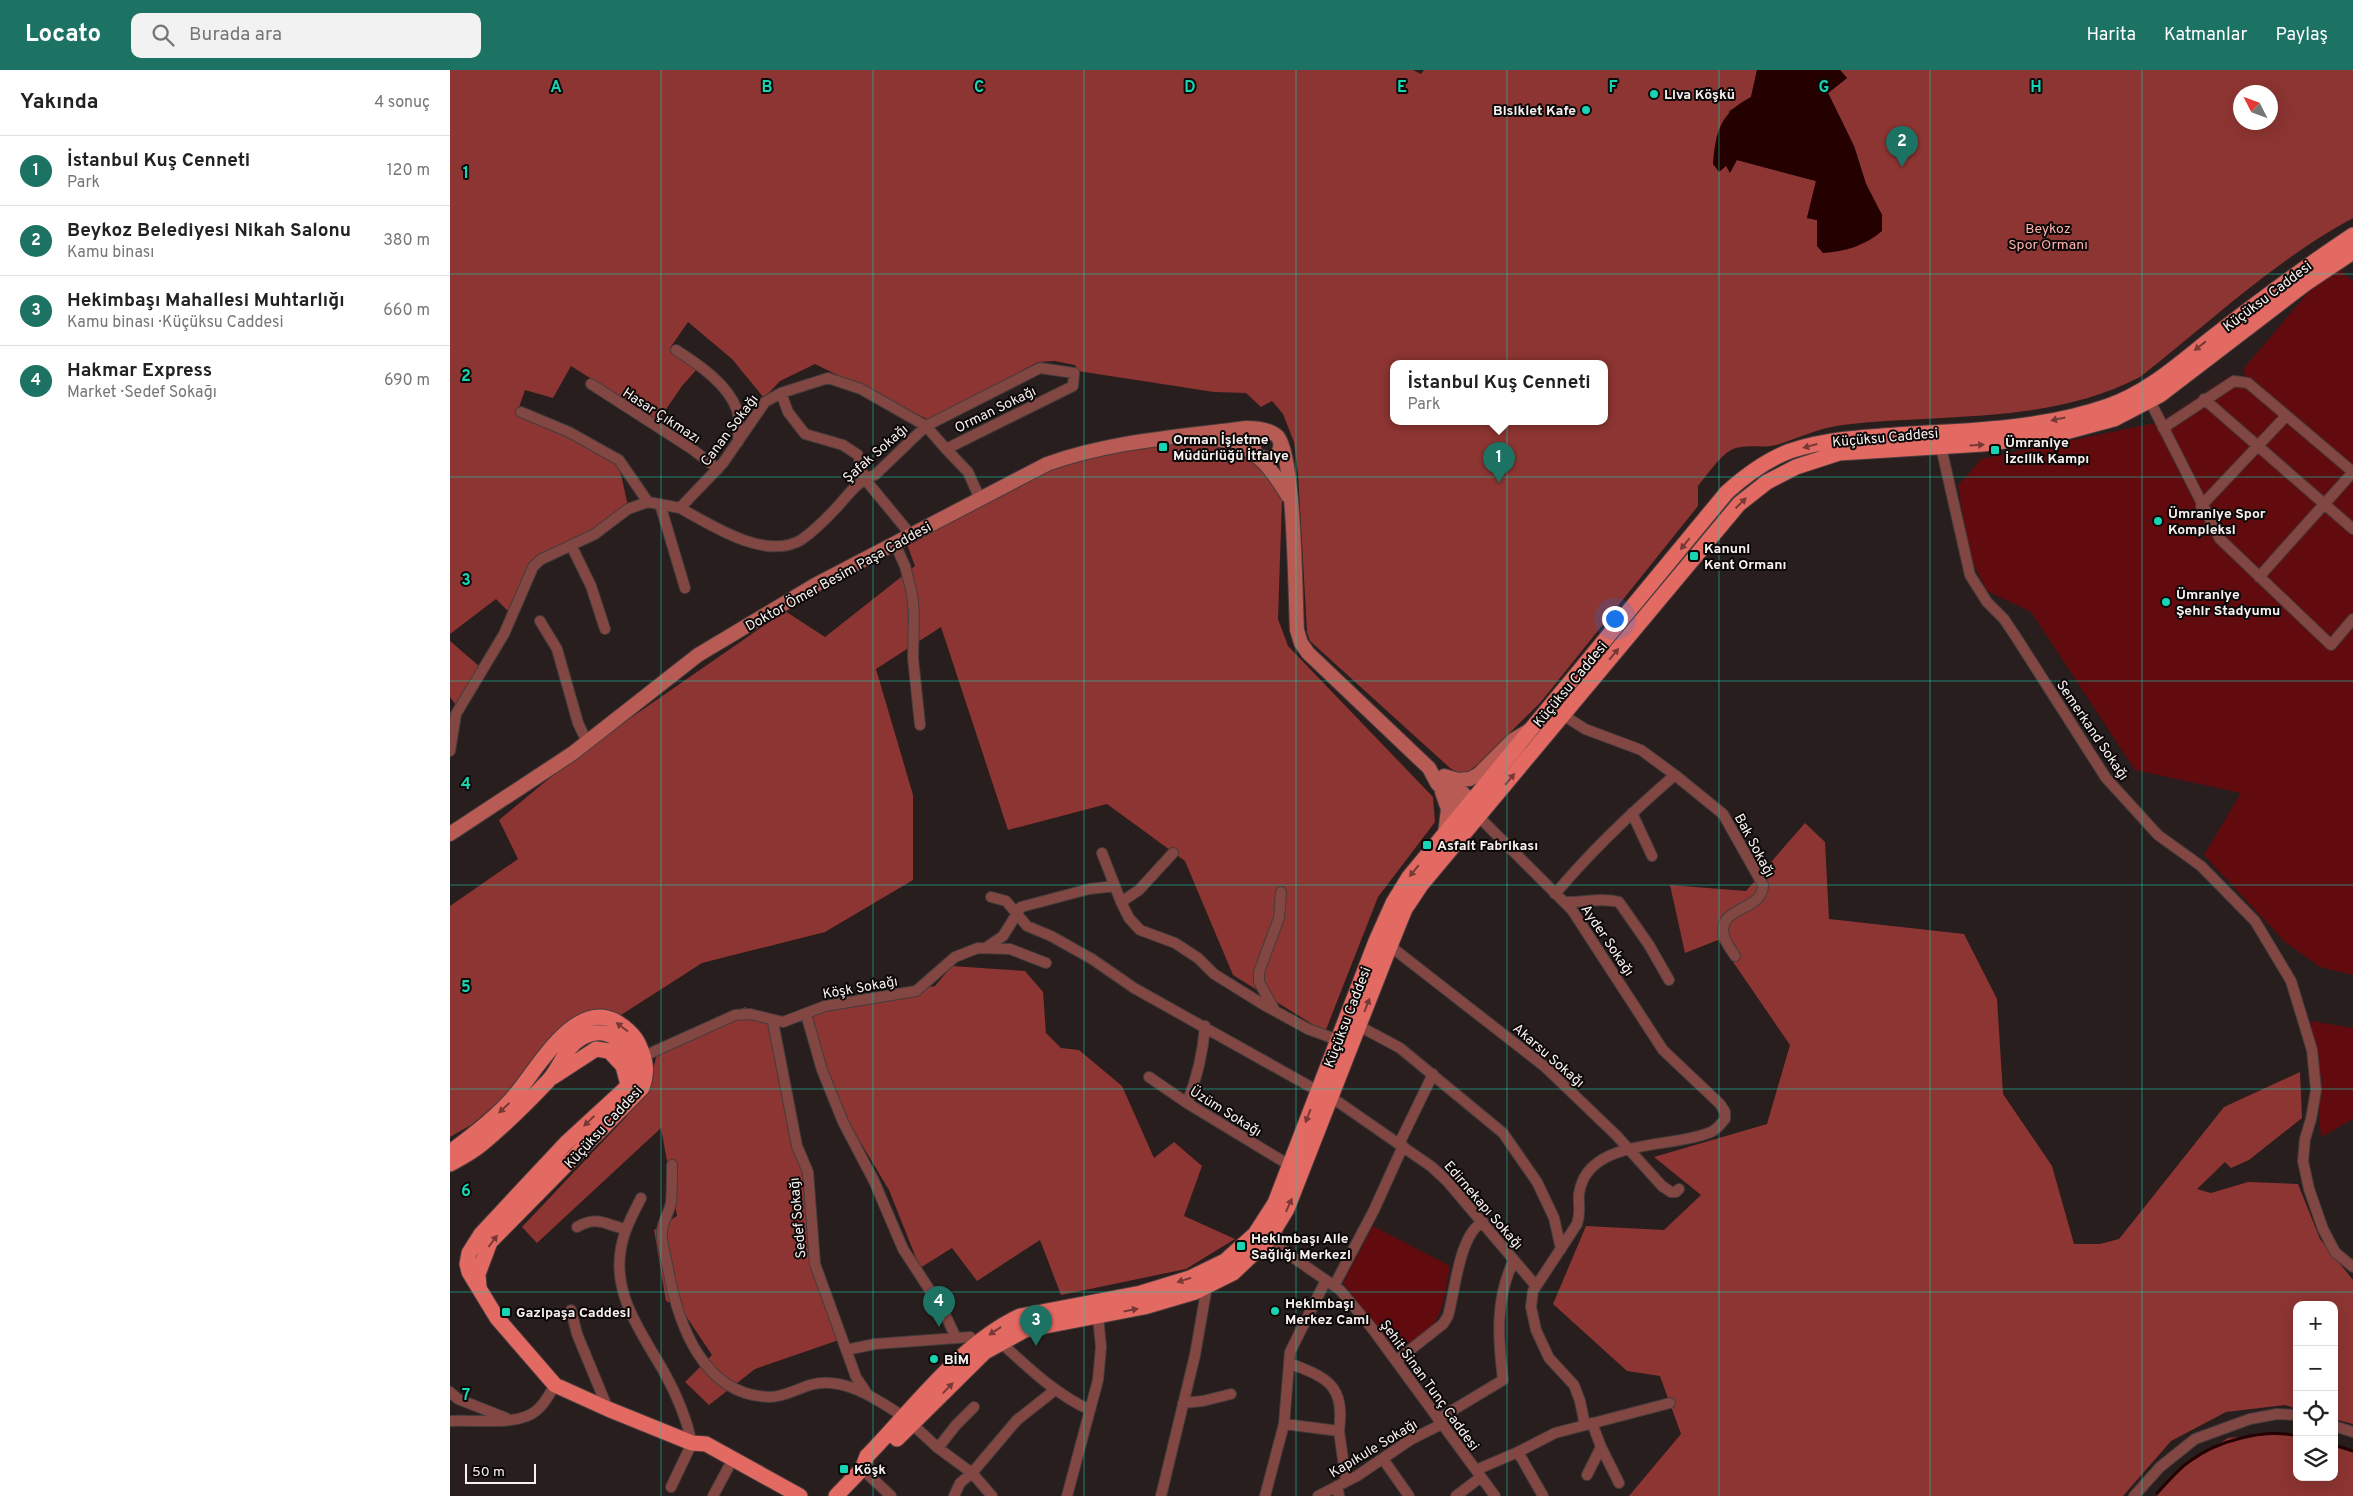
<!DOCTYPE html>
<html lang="tr">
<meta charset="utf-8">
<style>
body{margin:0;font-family:Overpass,sans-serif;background:#f2f2f2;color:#222}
.controls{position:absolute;right:15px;bottom:15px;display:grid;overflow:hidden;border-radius:10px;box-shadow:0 5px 20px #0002}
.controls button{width:45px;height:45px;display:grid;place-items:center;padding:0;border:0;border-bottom:1px solid #e0e0e0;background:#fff;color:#222;font:25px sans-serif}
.compass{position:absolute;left:1783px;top:15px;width:45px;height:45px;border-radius:50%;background:#fff;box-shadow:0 5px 20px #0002;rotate:312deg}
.scale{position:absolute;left:15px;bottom:12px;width:71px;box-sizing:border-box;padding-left:5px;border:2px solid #f8f1f0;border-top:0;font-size:14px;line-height:18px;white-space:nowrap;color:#f8f1f0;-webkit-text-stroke:4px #0d0909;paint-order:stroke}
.you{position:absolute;left:1164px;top:548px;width:18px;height:18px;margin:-12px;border:4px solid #fff;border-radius:50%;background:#1a73e8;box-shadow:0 0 0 8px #1a73e833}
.badge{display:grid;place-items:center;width:32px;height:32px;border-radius:50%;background:#1d7363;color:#fff;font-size:16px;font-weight:700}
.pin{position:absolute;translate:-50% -41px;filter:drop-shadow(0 1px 2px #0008)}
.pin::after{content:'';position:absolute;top:26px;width:18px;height:15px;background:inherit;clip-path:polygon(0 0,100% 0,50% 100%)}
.popup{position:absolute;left:940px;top:290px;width:218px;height:65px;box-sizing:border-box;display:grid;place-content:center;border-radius:10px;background:#fff;filter:drop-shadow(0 1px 4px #0005);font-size:16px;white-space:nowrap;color:#767676}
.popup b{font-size:19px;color:#222}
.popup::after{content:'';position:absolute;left:50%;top:100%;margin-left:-10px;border:10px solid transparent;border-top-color:#fff}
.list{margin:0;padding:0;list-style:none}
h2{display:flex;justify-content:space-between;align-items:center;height:65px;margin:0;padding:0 20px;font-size:21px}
h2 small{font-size:16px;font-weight:400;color:#767676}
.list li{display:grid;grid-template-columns:32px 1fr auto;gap:15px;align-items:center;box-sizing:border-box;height:70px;padding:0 20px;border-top:1px solid #e0e0e0}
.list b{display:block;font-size:19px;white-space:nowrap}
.list p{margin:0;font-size:16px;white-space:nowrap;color:#767676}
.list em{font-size:16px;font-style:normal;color:#767676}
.icon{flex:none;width:28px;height:28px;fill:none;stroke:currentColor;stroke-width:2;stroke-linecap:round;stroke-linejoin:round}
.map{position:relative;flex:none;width:1903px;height:1426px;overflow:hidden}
header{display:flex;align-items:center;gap:30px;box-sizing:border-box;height:70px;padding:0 25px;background:#1d7363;color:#fff}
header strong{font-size:24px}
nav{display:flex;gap:28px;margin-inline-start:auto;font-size:18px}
.search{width:350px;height:45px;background:#f2f2f2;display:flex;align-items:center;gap:12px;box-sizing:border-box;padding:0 18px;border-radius:10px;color:#767676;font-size:19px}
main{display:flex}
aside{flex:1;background:#fff}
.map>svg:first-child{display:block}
.green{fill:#620b0f}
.forest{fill:#8d3532;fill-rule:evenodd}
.water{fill:#240000}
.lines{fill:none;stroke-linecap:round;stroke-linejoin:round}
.stream{stroke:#240000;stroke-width:3}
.street-casing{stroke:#453c3b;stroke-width:12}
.secondary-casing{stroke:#453c3b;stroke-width:16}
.primary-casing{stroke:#453c3b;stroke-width:17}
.street{stroke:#824743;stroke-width:10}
.secondary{stroke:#b95b55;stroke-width:14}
.primary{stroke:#e36963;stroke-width:15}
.oneway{fill:#783936}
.grid{fill:none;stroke:#17d5b2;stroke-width:1;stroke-opacity:0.55}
.poi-dot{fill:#17d5b2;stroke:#0d0909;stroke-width:2}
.labels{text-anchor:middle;stroke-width:4;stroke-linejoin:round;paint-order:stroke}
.poi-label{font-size:14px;font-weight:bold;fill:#f8f1f0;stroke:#0d0909;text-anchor:start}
.park-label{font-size:14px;fill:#feb2ab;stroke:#0d0909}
.street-label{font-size:14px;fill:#f8f1f0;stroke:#0d0909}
.grid-label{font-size:16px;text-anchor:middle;font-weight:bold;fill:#17d5b2;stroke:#0d0909;stroke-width:4;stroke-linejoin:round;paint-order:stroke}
</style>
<header>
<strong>Locato</strong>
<div class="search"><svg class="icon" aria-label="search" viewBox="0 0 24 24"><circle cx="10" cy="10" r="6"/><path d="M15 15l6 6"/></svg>Burada ara</div>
<nav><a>Harita</a><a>Katmanlar</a><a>Paylaş</a></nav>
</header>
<main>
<aside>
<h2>Yakında<small>4 sonuç</small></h2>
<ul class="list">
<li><span class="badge">1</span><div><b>İstanbul Kuş Cenneti</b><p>Park</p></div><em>120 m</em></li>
<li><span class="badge">2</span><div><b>Beykoz Belediyesi Nikah Salonu</b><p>Kamu binası</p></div><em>380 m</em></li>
<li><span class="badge">3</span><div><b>Hekimbaşı Mahallesi Muhtarlığı</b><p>Kamu binası · Küçüksu Caddesi</p></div><em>660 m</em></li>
<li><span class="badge">4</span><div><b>Hakmar Express</b><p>Market · Sedef Sokağı</p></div><em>690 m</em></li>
</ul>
</aside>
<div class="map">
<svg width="1903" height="1426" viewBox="0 0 1903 1426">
<rect width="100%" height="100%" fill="#281e1d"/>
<!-- green -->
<path class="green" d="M1888 198 1903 211V905L1870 897 1835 872 1754 785 1791 723 1685 700 1581 542 1537 521 1520 486 1508 416 1531 389 1710 352 1781 305 1795 308 1794 298 1867 212Z
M1861 951 1903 958V1049L1871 1067Z
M923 1156 1000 1196C993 1237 991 1269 942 1277L893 1213Z"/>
<!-- forest -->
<path class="forest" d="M0 0H963L971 4 974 0H1307L1301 27 1279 41 1276 95 1287 90 1366 111 1357 148 1367 150V176L1432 145 1416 114 1404 76 1378 23 1397 8 1390 0H1903V148C1825 190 1759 253 1690 307 1598 355 1491 343 1392 355 1369 358 1349 368 1326 375 1312 379 1295 373 1281 380 1269 387 1257 405 1248 416V436L1090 633 1029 693 1018 702 1008 703 1000 698 860 571 857 562 848 403 844 372 833 344 822 331 811 337 796 323 764 322 628 301 625 295 605 291 588 292 479 350 365 294 330 311 314 328 282 289 238 252 220 278 247 299 232 316 208 351 121 296 103 328 75 320 67 343 118 364 168 391 178 436 144 462 85 489 59 542 46 529 0 564ZM1790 22H1820V52H1790ZM944 294H1154V352H944Z
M767 373 812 397 832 429 828 549 838 576 983 727 985 752 928 827 875 962 783 905 735 791 657 734 558 760 491 557 426 599 463 725V810L375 862 252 893 171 945 144 939 121 949 63 1020 21 1055 0 1067V836L68 789 49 750 130 683 335 541 375 567 465 496 455 469 611 393 701 375Z
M0 571 29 596 6 635 0 627Z
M1355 753 1375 772 1379 849 1514 864 1547 929 1553 1024 1602 1096 1624 1174H1650L1669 1169 1774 1037 1850 1002 1852 1048 1799 1090 1781 1098 1775 1092 1747 1119 1761 1123 1798 1112 1848 1114 1870 1169 1903 1210V1354L1884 1349V1235H1847V1339L1835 1335 1776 1342 1721 1371 1673 1426H1179L1231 1364 1210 1306 1177 1301 1103 1234 1136 1156 1214 1160 1251 1125 1204 1087 1317 1054 1340 975 1268 870 1235 883 1220 815 1296 821Z
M502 896 575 901 593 922 596 963 611 978 629 980 672 1016 704 1088 724 1072 752 1096 734 1146 785 1169 736 1199 611 1225 590 1170 527 1211 502 1178 470 1198 439 1120 387 1033 372 985 361 940 485 916Z
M295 937 322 955 358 1116 373 1223 389 1270 305 1299 259 1335 235 1312 262 1285 230 1237 216 1231 204 1160 227 1146 211 1058 87 1173 72 1157 176 1047 199 1017 208 979Z
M1842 1363 1847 1364V1407H1884V1375L1903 1380V1426H1707L1728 1400 1778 1368Z"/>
<!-- water -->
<path class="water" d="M1307 0H1390L1397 8 1378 23 1404 76 1416 114 1432 145V161C1416 175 1395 182 1373 183L1367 176V150L1357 148 1366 111 1287 90 1280 103 1276 96 1269 102 1263 94C1266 60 1270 44 1301 27Z"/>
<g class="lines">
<!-- stream -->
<path class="stream" d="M1884 1375 1903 1381
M1707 1423C1718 1412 1728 1399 1740 1391 1767 1371 1814 1358 1847 1366"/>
<!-- street casing -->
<g class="street-casing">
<path id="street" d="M226 280C248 294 278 314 287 340 290 349 288 362 288 372
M141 314 242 379 268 399
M331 323 338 342 355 364 393 375 408 385 414 408 461 465
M1754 329 1903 459
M1700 331 1770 469 1881 575 1903 549
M71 342 119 362 169 390 198 432
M1713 358 1784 311 1798 313 1903 402 1809 507
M1491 377 1520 505 1537 532 1554 549 1566 567 1656 708 1708 765 1751 796 1805 851 1841 911 1862 980 1866 1020 1861 1049 1855 1069 1853 1091 1859 1119 1873 1159 1885 1182 1903 1197
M210 434 235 518
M1751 436 1836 346
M230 438C261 455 315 491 351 470 364 461 377 448 388 436 399 424 409 409 425 405L476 356 590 298 624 303 623 316 496 379 518 402 530 429
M445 474 455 496 462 524 464 543 463 588 470 655
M121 475 141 516 155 559
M90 551 107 579 128 653 137 672
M0 681 6 644 54 564 83 497 90 490 145 464 178 439 198 432 230 438 273 393 315 332 331 323 378 308 411 319 476 356 496 379
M1225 705 1273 744 1313 815C1313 842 1266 836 1274 866 1275 873 1282 880 1285 886
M1182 743 1202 786
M1028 746 1122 840 1213 980 1270 1034 1275 1042V1049C1271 1054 1266 1060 1261 1062 1224 1078 1152 1069 1133 1110 1124 1130 1133 1136 1127 1154L1083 1221 1081 1237 1086 1260 1099 1288 1124 1315 1130 1331 1135 1355
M652 783 671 832 679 848 690 860 725 873 748 888 764 904 814 935 858 959 888 970
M1105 824C1142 780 1182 742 1225 705L1191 680 1135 659 1113 645
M541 827 556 831 577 856 601 866 642 889 684 918 868 1021
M671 832 689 820 723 783
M1114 832C1132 833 1152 827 1169 832L1199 875 1219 910
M940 876 1094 996 1166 1065 1212 1116 1221 1122H1226L1229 1119
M537 877 553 866 571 837 639 819 665 816
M825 941 809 912V902L829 848 831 822
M356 944 372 1000 393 1052 424 1111 453 1179 494 1242 506 1268
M323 952 347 1076 358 1102 365 1194 406 1307 416 1322
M909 956 950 978 1053 1063 1087 1112 1104 1148 1111 1179
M194 986 285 945 300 944 333 952 375 936 466 921 505 887 528 878 560 879 596 893
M699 1007 737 1033 839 1095
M881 1027 982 1097 997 1111 1086 1216
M737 1033C747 1008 753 984 755 956
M949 1074 983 1004
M222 1095C222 1107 222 1121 221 1133 219 1143 212 1152 212 1162 211 1173 216 1188 218 1199 228 1254 253 1326 320 1327 334 1327 347 1319 360 1315 393 1305 428 1330 454 1347
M191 1128C183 1144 174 1160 171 1178 162 1225 192 1263 214 1302 227 1325 236 1347 242 1373L221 1417
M127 1157C148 1145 155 1155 176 1159
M818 1170 890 1220 921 1257 1045 1426
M884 1216 924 1140 953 1076
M121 1240 127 1264 158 1339
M550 1272C579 1298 605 1324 640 1340
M396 1280 425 1274 520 1267 527 1273
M946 1291 993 1254 998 1246C1005 1222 1009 1164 1033 1152
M839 1293C878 1308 895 1315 889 1361
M0 1322 8 1329 56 1348
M733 1333 753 1331 781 1324
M988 1349 1053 1310C1048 1269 1045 1228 1064 1190
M0 1351C23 1349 69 1357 87 1340 95 1334 100 1323 105 1315
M462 1354 488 1378 522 1403 542 1426
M834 1354 889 1361 896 1411
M1884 1356 1903 1362
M1151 1377 1169 1413
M488 1378 506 1355 524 1337
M933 1389 959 1426
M412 1399 441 1426
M1026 1400 1068 1382
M1137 1405 1151 1377 1142 1353
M887 1416 889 1426
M263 1426 278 1398
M504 1426 510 1413 522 1403 567 1350 605 1320
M617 1426 648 1310 651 1277 648 1246
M711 1426 745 1285 757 1216
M815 1426 834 1354 840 1282 876 1210
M868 1426 907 1406 960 1370 992 1354
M1006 1426 1031 1407
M1093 1426 1068 1382 1105 1363 1220 1333
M1684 1426 1710 1397 1745 1369 1800 1349 1827 1344 1847 1345"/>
</g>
<!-- secondary casing -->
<g class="secondary-casing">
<path id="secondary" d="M821 363 810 364C802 370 801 378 808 386L819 389C828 386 833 378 829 369
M757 368C799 371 818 392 838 426
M994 706 1008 710 1020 709 1029 704 1063 670 1078 661
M997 708 1016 726 1018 736 1023 741
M992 722 998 739 995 764
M0 764 123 683 248 585 365 515 597 394C662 371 728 367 796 358 806 358 820 359 828 367 845 389 845 525 847 560L851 573 858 583 979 698 987 713 1008 736H1018"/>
</g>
<!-- primary casing -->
<g class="primary-casing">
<path id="primary" d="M103 1007 146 979 159 981 173 996 178 1015
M0 1082C22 1066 43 1050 61 1030 85 1004 123 929 165 951 174 956 185 965 189 975 196 991 198 1001 192 1018L40 1172 28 1204 29 1217
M0 1094C11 1088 23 1082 32 1074 55 1055 78 1032 98 1011 111 997 115 976 133 967 162 953 176 976 185 1000L178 1016 116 1073 31 1164 19 1183 17 1194 19 1202 47 1248 105 1315 158 1339 242 1373 256 1374 350 1426
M447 1369 535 1282 575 1260 694 1237 745 1222 783 1203 818 1170 837 1139 940 876 955 839 971 815 1289 434 1317 412 1346 397 1389 383 1533 374 1608 364 1664 349 1710 325 1855 214 1903 182
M386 1426 412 1399 417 1386C463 1339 510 1274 570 1246L691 1223 740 1208 775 1191 805 1164 825 1133 926 871 943 833 959 807 1277 422C1296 405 1316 390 1340 381 1379 368 1419 367 1460 364 1526 361 1595 358 1658 336 1700 322 1734 289 1768 263 1812 229 1856 196 1903 165"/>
</g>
<!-- street -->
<use href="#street" class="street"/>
<!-- secondary -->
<use href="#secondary" class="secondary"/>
<!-- primary -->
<use href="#primary" class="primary"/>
</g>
<!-- one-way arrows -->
<defs><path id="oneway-solid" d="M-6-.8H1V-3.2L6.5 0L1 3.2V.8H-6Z" transform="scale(1.25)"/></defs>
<g class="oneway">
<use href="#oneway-solid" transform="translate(1750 276) rotate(142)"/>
<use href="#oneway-solid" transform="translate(1608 349) rotate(168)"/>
<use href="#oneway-solid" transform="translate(1527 375) rotate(-4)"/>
<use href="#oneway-solid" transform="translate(1360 376) rotate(165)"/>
<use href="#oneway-solid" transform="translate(1291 433) rotate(-44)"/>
<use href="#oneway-solid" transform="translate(1235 474) rotate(129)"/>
<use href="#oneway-solid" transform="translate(1164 584) rotate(-50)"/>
<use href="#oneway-solid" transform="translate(1060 709) rotate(-50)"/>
<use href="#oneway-solid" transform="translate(964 801) rotate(129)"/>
<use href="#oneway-solid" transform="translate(917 935) rotate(-69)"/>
<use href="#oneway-solid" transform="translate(172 957) rotate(-143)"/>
<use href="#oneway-solid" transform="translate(54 1038) rotate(137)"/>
<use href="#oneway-solid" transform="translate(858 1046) rotate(111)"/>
<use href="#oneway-solid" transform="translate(139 1051) rotate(136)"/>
<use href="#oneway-solid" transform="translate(839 1135) rotate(-66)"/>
<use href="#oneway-solid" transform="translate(43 1171) rotate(-53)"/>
<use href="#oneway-solid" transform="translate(734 1210) rotate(162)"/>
<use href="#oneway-solid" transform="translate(681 1240) rotate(-11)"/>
<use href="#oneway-solid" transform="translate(545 1261) rotate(147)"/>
<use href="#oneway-solid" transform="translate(498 1318) rotate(-46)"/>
</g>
<!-- grid -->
<path class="grid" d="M211 0V1426M423 0V1426M634 0V1426M846 0V1426M1057 0V1426M1269 0V1426M1480 0V1426M1692 0V1426M0 204H1903M0 407H1903M0 611H1903M0 815H1903M0 1019H1903M0 1222H1903"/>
<!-- markers -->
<g class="poi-dot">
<circle cx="1204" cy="24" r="5"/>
<circle cx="1136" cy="40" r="5"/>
<rect x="708" y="372" width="10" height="10" rx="2.5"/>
<rect x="1540" y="375" width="10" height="10" rx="2.5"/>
<circle cx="1708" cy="451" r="5"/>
<rect x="1239" y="481" width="10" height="10" rx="2.5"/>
<circle cx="1716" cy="532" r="5"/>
<rect x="972" y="770" width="10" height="10" rx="2.5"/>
<rect x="786" y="1171" width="10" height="10" rx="2.5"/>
<circle cx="825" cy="1241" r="5"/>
<rect x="51" y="1237" width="10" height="10" rx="2.5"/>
<circle cx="484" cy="1289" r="5"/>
<rect x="389" y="1394" width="10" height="10" rx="2.5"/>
</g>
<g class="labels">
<!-- poi labels -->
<g class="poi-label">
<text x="1214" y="29">Liva Köşkü</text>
<text x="1126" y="45" text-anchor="end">Bisiklet Kafe</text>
<text x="723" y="374">Orman İşletme<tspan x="723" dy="16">Müdürlüğü İtfaiye</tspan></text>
<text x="1555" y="377">Ümraniye<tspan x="1555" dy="16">İzcilik Kampı</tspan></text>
<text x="1718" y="448">Ümraniye Spor<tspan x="1718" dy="16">Kompleksi</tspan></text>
<text x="1254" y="483">Kanuni<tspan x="1254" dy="16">Kent Ormanı</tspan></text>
<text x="1726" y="529">Ümraniye<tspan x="1726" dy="16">Şehir Stadyumu</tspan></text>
<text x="987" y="780">Asfalt Fabrikası</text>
<text x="801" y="1173">Hekimbaşı Aile<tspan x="801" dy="16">Sağlığı Merkezi</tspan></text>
<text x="835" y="1238">Hekimbaşı<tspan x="835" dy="16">Merkez Cami</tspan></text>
<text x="66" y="1247">Gazipaşa Caddesi</text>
<text x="494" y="1294">BİM</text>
<text x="404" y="1404">Köşk</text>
</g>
<!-- park labels -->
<g class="park-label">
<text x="1598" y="163">Beykoz<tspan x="1598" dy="16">Spor Ormanı</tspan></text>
</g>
<!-- street labels -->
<g class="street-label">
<text transform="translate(1817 226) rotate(-37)" y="5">Küçüksu Caddesi</text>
<text transform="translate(545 339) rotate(-26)" y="5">Orman Sokağı</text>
<text transform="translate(212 345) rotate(33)" y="5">Hasar Çıkmazı</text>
<text transform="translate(279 360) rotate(-53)" y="5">Canan Sokağı</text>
<text transform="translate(1435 367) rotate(-5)" y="5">Küçüksu Caddesi</text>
<text transform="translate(425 383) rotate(-41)" y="5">Şafak Sokağı</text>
<text transform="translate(388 506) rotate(-29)" y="5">Doktor Ömer Besim Paşa Caddesi</text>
<text transform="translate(1120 614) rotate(-50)" y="5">Küçüksu Caddesi</text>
<text transform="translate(1643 660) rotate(56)" y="5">Semerkand Sokağı</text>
<text transform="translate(1305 775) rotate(62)" y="5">Bak Sokağı</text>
<text transform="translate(1158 870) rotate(56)" y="5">Ayder Sokağı</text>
<text transform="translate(410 917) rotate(-10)" y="5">Köşk Sokağı</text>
<text transform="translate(897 947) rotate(-69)" y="5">Küçüksu Caddesi</text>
<text transform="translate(1099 985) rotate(41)" y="5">Akarsu Sokağı</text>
<text transform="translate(776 1041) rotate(32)" y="5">Üzüm Sokağı</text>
<text transform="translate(153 1057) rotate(-47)" y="5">Küçüksu Caddesi</text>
<text transform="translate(1034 1135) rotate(49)" y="5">Edirnekapı Sokağı</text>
<text transform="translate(347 1148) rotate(-95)" y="5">Sedef Sokağı</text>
<text transform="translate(980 1315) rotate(54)" y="5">Şehit Sinan Tunç Caddesi</text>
<text transform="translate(923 1378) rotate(-31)" y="5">Kapıkule Sokağı</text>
</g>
</g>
<g class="grid-label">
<text x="106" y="22">A</text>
<text x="317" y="22">B</text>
<text x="529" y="22">C</text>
<text x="740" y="22">D</text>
<text x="952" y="22">E</text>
<text x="1163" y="22">F</text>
<text x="1374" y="22">G</text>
<text x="1586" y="22">H</text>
<text x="16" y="108">1</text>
<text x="16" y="311">2</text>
<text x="16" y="515">3</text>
<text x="16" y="719">4</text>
<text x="16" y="922">5</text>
<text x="16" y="1126">6</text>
<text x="16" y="1330">7</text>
</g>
</svg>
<div class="controls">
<button>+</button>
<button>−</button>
<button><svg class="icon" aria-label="locate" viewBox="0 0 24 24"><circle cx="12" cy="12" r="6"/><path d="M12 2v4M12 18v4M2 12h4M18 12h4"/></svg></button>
<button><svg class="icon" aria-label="layers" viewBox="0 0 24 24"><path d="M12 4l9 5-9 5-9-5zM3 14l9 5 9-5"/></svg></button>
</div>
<svg class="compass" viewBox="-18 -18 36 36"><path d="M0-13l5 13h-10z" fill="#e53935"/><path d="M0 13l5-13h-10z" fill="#767676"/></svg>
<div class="scale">50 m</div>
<div class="you"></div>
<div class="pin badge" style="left:1049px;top:413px">1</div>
<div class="popup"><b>İstanbul Kuş Cenneti</b>Park</div>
<div class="pin badge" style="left:1452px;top:97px">2</div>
<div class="pin badge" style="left:586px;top:1276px">3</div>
<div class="pin badge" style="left:489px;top:1257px">4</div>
</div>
</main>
